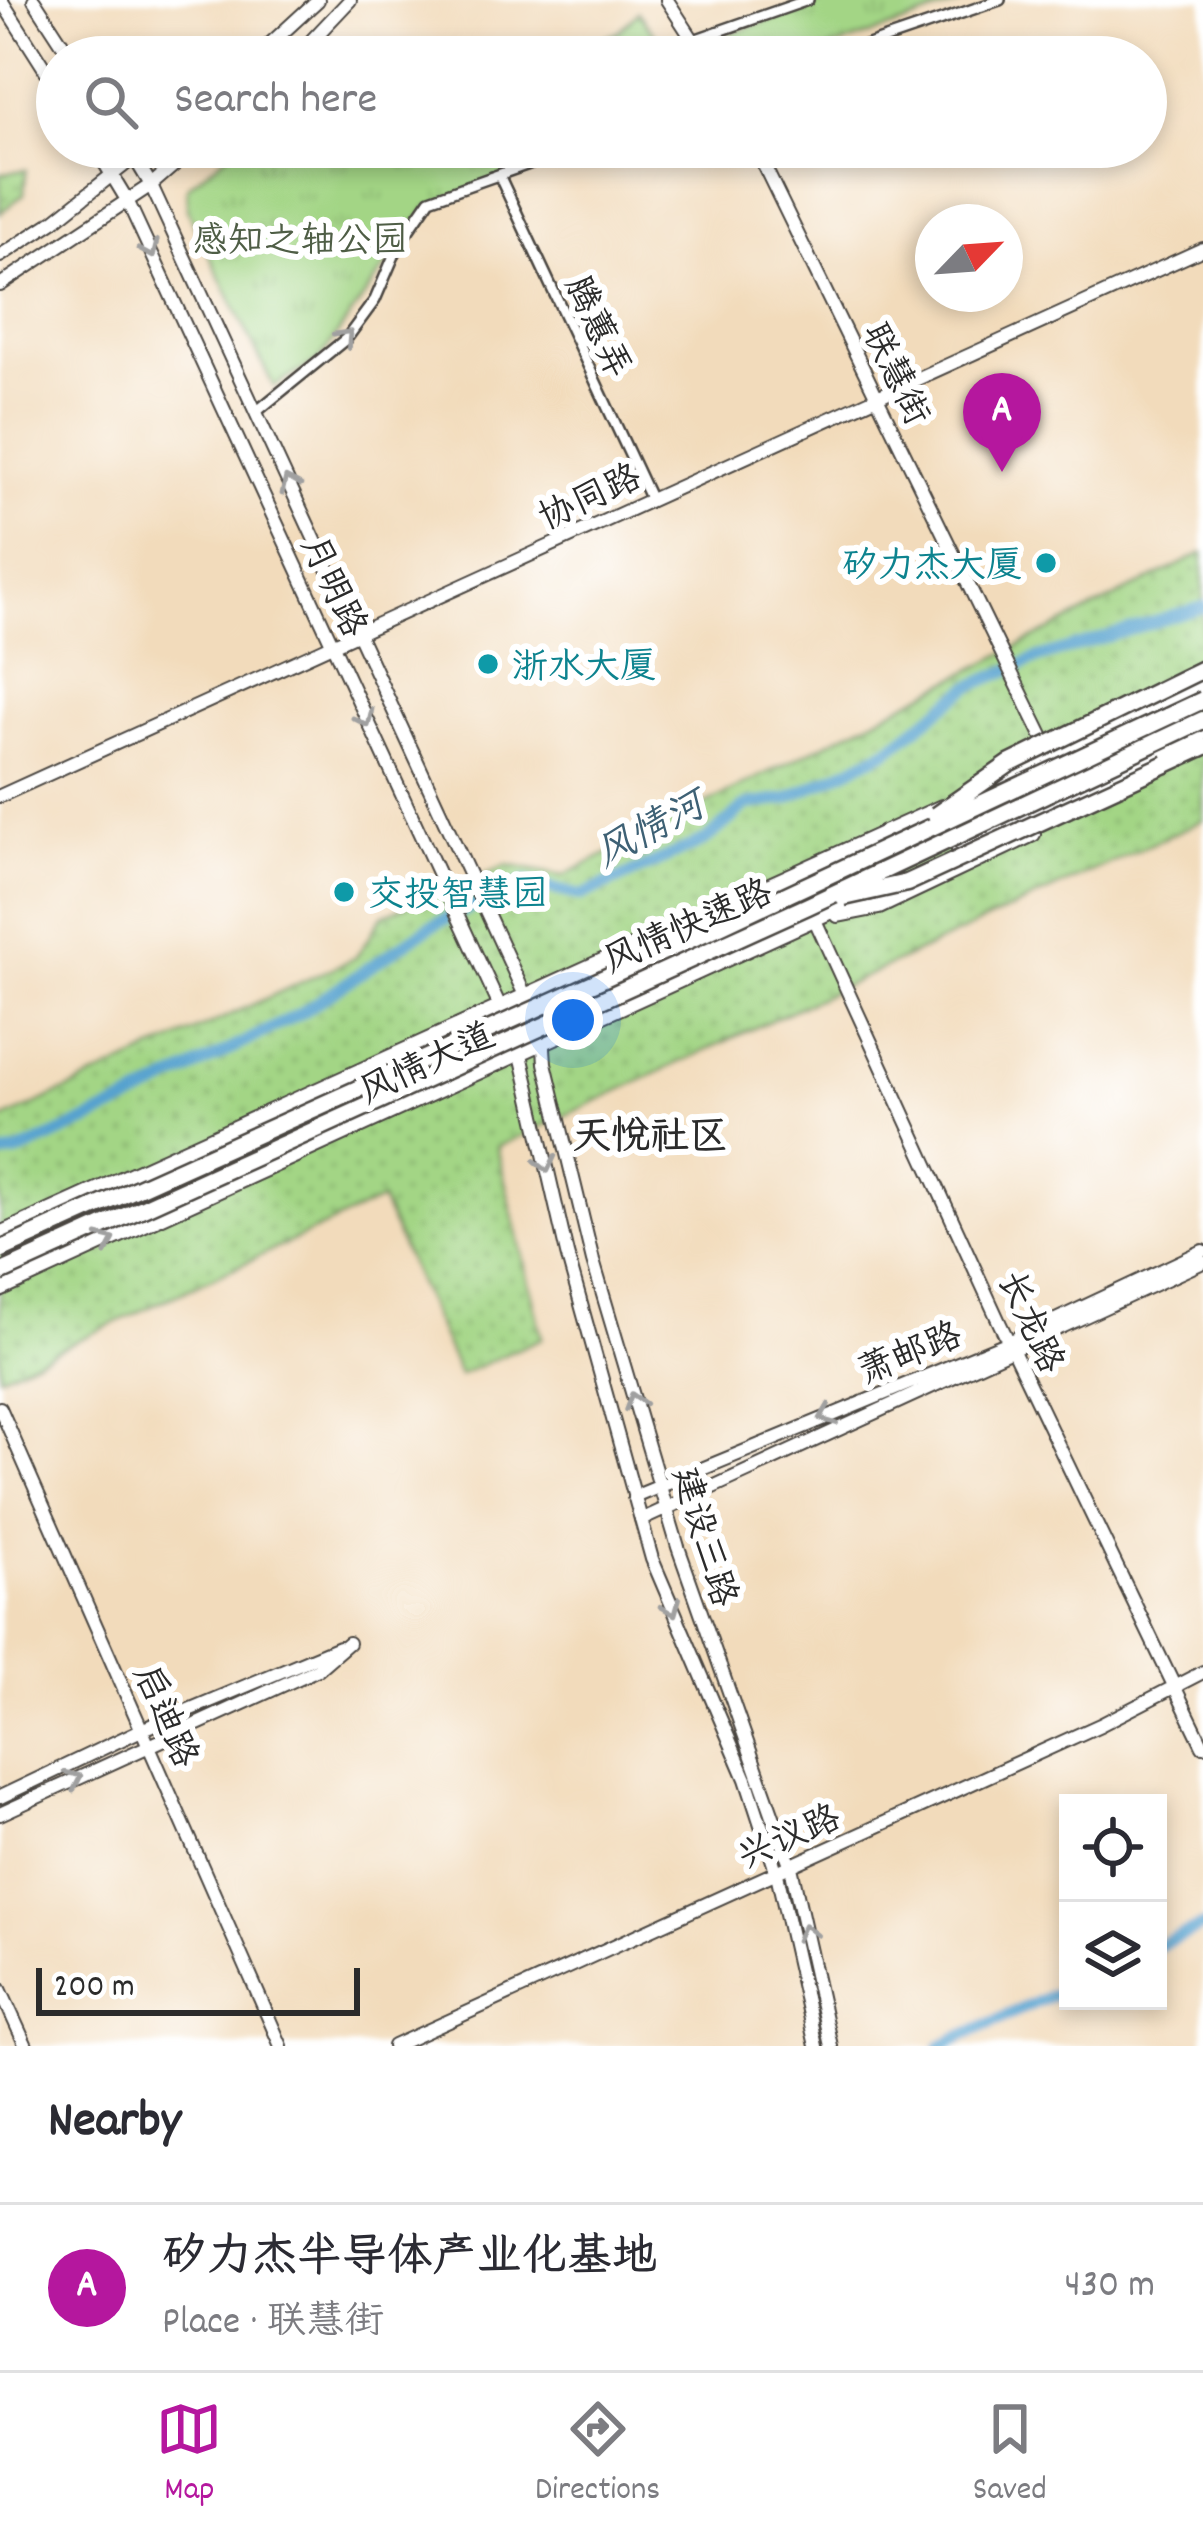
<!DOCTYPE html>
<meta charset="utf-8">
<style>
body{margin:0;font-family:Dekko,"LXGW WenKai TC",sans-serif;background:#f7f7f7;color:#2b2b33}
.controls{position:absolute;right:36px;bottom:36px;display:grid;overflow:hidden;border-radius:0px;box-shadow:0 6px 18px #0003}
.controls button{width:108px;height:108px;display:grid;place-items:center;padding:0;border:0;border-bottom:3px solid #e1e1e2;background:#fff;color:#2b2b33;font:60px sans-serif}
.compass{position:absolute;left:915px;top:204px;width:108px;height:108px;border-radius:50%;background:#fff;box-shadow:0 6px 18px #0003;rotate:65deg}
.scale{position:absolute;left:36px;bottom:30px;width:324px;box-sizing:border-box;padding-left:12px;border:6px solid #2b2b2b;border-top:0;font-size:33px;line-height:42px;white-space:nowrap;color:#2b2b2b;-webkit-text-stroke:9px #fff;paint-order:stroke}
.you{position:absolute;left:573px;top:1020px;width:42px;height:42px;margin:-30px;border:9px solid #fff;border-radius:50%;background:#1a73e8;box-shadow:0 0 0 18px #1a73e833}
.badge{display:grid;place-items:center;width:78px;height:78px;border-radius:50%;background:#b5179e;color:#fff;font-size:39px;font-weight:700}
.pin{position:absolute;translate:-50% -99px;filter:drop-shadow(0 3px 6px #0008)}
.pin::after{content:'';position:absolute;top:63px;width:42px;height:36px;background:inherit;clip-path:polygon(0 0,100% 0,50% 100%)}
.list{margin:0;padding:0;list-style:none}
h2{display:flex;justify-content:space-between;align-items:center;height:156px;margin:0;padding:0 48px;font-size:51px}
h2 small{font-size:39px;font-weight:400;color:#7c7c81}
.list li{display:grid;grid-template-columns:78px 1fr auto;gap:36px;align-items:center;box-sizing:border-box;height:168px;padding:0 48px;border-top:3px solid #e1e1e2}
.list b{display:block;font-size:45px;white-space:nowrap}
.list p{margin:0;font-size:39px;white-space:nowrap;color:#7c7c81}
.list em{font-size:39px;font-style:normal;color:#7c7c81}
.icon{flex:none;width:66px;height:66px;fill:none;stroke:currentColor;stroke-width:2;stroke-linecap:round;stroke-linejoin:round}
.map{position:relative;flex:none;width:1203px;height:2046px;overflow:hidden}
.search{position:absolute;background:#fff;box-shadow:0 6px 18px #0003;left:36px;right:36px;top:36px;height:132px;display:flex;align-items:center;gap:30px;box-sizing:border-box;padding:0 42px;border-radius:66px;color:#7c7c81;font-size:45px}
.sheet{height:324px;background:#fff}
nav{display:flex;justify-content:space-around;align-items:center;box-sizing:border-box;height:168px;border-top:3px solid #e1e1e2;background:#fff;font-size:33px;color:#7c7c81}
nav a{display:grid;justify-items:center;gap:6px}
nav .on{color:#b5179e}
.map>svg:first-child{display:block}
.grass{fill:url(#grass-dots);stroke:#678058;stroke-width:3}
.park{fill:url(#park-tufts);stroke:#678058;stroke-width:3}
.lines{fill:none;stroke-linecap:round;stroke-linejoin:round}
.canal{stroke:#56a2cf;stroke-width:12}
.street-casing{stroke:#494541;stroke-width:14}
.secondary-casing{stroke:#494541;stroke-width:16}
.primary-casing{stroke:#494541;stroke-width:18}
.highway-casing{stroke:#494541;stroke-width:21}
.street{stroke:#fff;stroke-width:9}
.secondary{stroke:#fff;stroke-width:12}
.primary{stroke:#fff;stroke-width:14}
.highway{stroke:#fff;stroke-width:16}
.highway-bridge-casing{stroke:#494541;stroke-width:21;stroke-linecap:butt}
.highway-bridge{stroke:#fff;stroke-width:16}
.oneway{stroke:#a0a0a0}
.culture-dot{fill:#0f9aa8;stroke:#fff;stroke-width:4.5}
.labels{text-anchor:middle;stroke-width:12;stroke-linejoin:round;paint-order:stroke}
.park-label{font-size:36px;fill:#4f5e46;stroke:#fff}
.street-label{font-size:36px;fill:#2b2b2b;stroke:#fff}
.culture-label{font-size:36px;fill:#0d838f;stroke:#fff;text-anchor:start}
.water-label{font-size:39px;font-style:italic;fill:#3e6175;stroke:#fff}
.neighbourhood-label{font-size:39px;font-weight:bold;fill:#2b2b2b;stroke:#fff}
</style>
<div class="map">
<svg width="1203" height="2046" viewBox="0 0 1203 2046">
<defs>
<pattern id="grass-dots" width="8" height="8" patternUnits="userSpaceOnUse" patternTransform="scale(3)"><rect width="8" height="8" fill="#a3d585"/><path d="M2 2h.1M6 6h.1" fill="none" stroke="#8cb773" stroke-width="1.8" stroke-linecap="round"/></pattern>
<pattern id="park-tufts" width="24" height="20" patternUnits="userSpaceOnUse" patternTransform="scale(3)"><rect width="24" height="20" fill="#a3d585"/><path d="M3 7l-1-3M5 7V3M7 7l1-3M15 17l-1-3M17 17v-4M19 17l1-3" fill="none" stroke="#8cb773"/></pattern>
</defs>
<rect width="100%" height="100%" fill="#fff"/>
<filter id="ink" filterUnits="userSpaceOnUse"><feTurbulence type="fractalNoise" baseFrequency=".00833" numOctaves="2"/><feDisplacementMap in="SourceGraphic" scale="24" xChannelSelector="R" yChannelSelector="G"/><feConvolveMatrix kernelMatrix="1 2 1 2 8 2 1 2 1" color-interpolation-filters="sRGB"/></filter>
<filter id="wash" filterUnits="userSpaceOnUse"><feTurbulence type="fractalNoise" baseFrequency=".004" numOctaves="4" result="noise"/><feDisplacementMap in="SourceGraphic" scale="48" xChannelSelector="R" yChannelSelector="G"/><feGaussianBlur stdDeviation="2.7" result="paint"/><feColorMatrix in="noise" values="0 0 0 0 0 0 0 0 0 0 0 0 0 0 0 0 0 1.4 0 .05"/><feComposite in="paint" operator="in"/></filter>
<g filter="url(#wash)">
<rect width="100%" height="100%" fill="#f2dbbb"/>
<!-- grass -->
<path class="grass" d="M26 170 24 194 0 213V173Z
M1203 553V820L497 1147 542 1338 459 1375 381 1200 0 1376V1121L356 957 383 915 508 865 563 876Z"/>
<!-- park -->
<path class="park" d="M828 0H972L807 57H737L727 35Z
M638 12 671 57H549L617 33Z
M236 147H582L428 207 319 360 274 387 187 210V187Z"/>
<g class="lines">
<!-- canal -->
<path class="canal" d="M0 1155 16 1153 131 1101 301 1013 431 926 525 882 581 896 706 840 747 805 787 799 888 750 969 687 1035 659 1203 607
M1158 1946 1203 1926
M940 2046 1068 1988"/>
</g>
</g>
<g filter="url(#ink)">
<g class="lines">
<!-- street casing -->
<g class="street-casing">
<path id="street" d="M309 43 324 57
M645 57 808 0
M833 57 1000 0
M499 175 651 500
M256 412 347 338 375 300 399 244 430 199 577 147"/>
</g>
<!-- secondary casing -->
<g class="secondary-casing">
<path id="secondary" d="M1 0 57 88
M34 0 71 57
M667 0 704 57
M256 57 318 0
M296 57 350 0
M95 147 127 200 520 1050 567 1254 652 1559 746 1779 777 1874 816 2046
M128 147 151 185 529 1004
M755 147 1049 750
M0 256 54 221 147 147
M0 285 151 185 195 147
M0 796 1203 249
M815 920 1000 1324 1203 1746
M543 1033 545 1063 593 1261 678 1547 791 1867 831 2046
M0 1408 281 2046
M634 1497 1009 1342 1203 1251
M641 1520 1203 1262
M0 1797 141 1730 339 1647
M0 1814 318 1669 348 1643
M0 1989 26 2046
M394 2046 1100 1725 1203 1672"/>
</g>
<!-- primary casing -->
<g class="primary-casing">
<path id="primary" d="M990 784 1203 686
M959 850 1203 733
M838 915 879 907 1033 834
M0 1234 942 807
M0 1290 858 899"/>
</g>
<!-- highway casing -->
<g class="highway-casing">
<path id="highway" d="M1166 764 1203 747"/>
</g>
<!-- street -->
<use href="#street" class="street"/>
<!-- secondary -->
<use href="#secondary" class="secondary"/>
<!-- primary -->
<use href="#primary" class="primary"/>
<!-- highway -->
<use href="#highway" class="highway"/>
<!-- highway-bridge casing -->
<g class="highway-bridge-casing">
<path id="highway-bridge" d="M936 815 1009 764 1203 669
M844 897 907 883 1166 764
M0 1250 722 925 1203 700
M0 1273 808 906 1203 720"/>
</g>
<!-- highway-bridge -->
<use href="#highway-bridge" class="highway-bridge"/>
</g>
<!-- one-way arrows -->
<defs><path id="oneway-chevron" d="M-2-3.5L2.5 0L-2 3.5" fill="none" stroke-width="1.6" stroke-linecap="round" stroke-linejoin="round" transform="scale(3)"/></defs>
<g class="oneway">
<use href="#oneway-chevron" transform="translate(150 250) rotate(66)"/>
<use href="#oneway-chevron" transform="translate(345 337) rotate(-46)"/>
<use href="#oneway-chevron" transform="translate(289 484) rotate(-115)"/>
<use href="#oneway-chevron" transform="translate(365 719) rotate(65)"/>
<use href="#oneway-chevron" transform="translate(546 1164) rotate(77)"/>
<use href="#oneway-chevron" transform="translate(107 1242) rotate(-24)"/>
<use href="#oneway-chevron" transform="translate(634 1401) rotate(-107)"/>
<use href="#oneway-chevron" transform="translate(827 1416) rotate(158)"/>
<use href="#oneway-chevron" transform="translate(672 1608) rotate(68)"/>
<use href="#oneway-chevron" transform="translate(74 1779) rotate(-25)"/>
<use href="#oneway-chevron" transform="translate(806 1932) rotate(-103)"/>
</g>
</g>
<!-- markers -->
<g class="culture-dot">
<circle cx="1046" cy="563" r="12"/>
<circle cx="488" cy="664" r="12"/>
<circle cx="344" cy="892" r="12"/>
</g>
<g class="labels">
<!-- park labels -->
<g class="park-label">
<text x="300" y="251">感知之轴公园</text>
</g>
<!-- street labels -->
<g class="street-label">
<text transform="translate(600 326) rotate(65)" y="13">腾蕙弄</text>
<text transform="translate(898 373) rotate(64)" y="13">联慧街</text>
<text transform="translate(589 495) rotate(-25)" y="13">协同路</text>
<text transform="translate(336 585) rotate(65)" y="13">月明路</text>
<text transform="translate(687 924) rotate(-24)" y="13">风情快速路</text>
<text transform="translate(426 1061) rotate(-25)" y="13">风情大道</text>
<text transform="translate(1033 1321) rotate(65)" y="13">长龙路</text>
<text transform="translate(909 1351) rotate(-22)" y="13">萧邮路</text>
<text transform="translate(707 1536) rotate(73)" y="13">建设三路</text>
<text transform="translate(168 1715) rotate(66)" y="13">启迪路</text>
<text transform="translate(788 1835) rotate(-24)" y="13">兴议路</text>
</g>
<!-- culture labels -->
<g class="culture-label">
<text x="1022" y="576" text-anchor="end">矽力杰大厦</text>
<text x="512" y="677">浙水大厦</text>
<text x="368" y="905">交投智慧园</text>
</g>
<!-- water labels -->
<g class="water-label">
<text transform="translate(649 827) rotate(-28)" y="14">风情河</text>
</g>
<!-- neighbourhood labels -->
<g class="neighbourhood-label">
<text x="650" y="1148">天悦社区</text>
</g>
</g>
</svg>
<div class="controls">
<button><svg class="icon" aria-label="locate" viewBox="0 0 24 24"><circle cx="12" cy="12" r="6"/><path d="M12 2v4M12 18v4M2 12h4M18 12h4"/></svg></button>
<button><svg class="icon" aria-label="layers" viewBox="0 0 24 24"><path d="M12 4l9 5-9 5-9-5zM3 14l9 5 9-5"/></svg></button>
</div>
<svg class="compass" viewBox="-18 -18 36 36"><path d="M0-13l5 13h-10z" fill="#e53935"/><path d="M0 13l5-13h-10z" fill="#7c7c81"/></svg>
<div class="scale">200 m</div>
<div class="you"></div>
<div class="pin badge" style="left:1002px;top:472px">A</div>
<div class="search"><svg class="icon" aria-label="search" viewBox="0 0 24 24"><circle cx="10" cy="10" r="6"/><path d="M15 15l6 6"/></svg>Search here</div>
</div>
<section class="sheet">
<h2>Nearby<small></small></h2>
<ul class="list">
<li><span class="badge">A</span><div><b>矽力杰半导体产业化基地</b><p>Place · 联慧街</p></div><em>430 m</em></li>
</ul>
</section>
<nav>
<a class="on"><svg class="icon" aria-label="map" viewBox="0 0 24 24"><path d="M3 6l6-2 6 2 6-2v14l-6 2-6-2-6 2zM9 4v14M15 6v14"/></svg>Map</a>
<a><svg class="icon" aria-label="directions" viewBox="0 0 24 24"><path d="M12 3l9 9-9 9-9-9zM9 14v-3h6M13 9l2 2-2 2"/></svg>Directions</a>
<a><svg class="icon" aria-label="saved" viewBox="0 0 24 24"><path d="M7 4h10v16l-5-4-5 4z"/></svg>Saved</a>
</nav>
